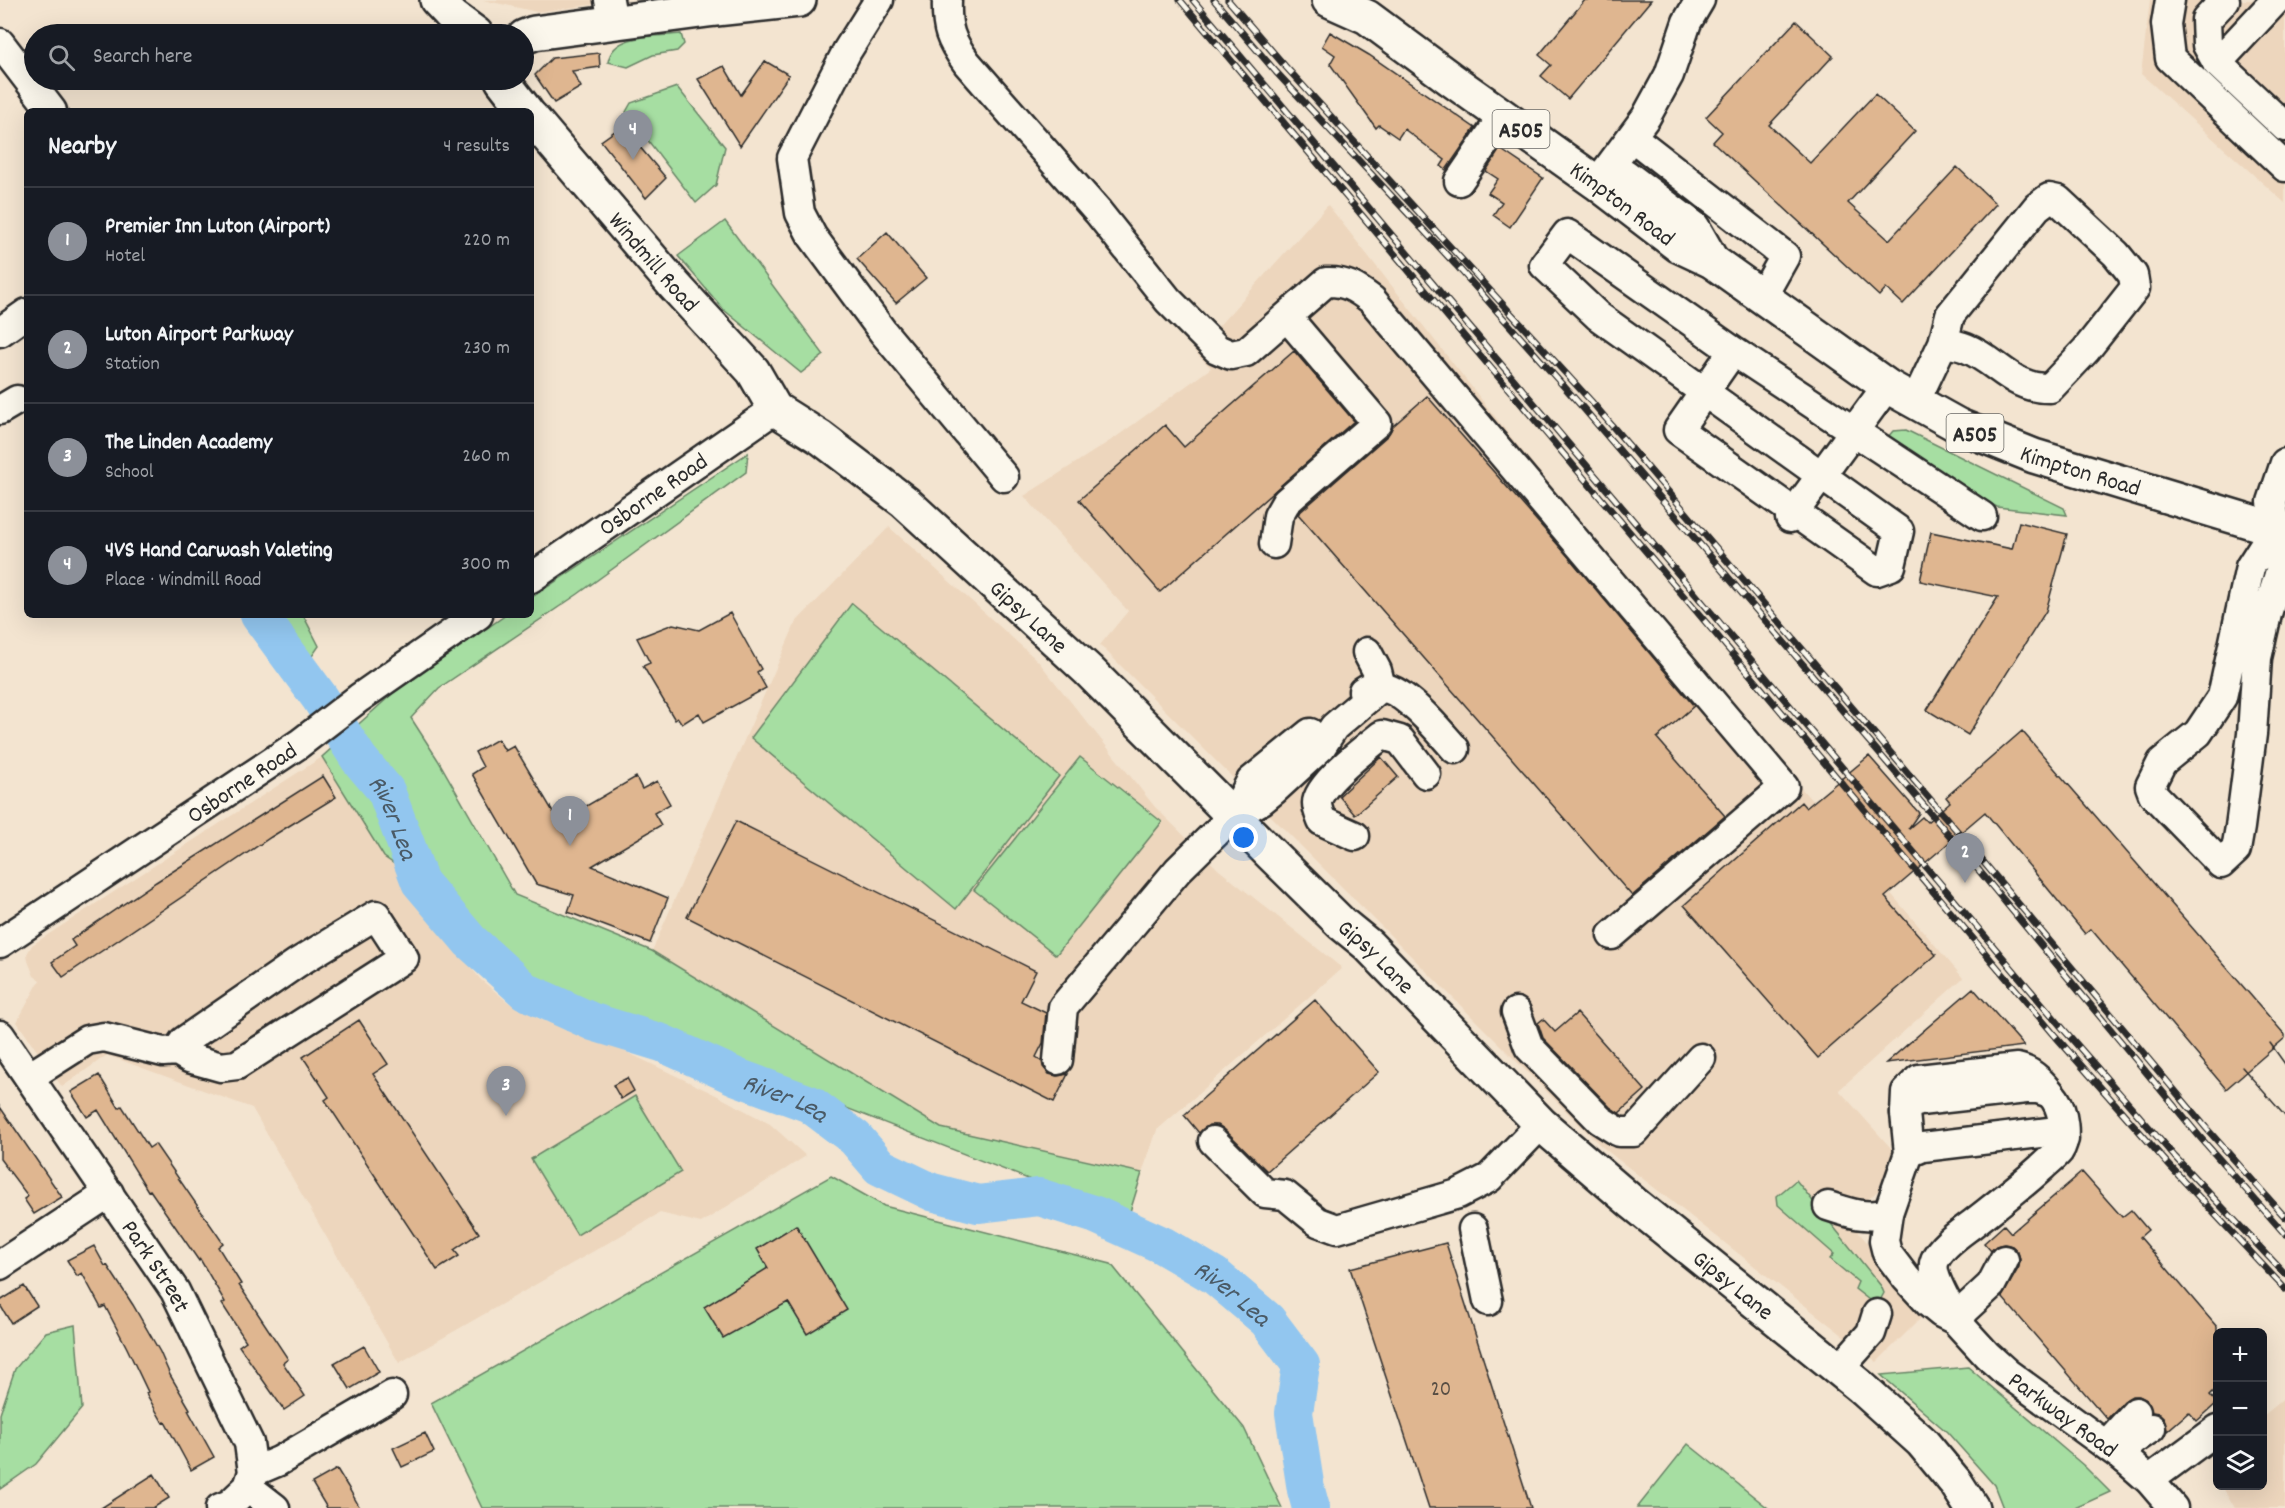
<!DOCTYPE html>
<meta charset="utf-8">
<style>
body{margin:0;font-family:Dekko,sans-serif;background:#20242c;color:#f1f3f6}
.controls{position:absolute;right:18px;bottom:18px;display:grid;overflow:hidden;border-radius:9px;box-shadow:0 6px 24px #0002}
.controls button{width:54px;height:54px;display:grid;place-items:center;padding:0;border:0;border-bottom:2px solid #363941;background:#171b24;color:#f1f3f6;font:30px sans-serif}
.you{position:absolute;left:1244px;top:838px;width:21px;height:21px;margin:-15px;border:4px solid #fff;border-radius:50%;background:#1a73e8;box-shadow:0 0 0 9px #1a73e833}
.badge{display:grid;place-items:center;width:39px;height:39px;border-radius:50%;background:#8c9099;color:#fff;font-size:20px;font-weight:700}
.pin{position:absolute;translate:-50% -50px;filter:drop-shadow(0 2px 3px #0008)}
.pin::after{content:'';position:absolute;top:32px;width:21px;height:18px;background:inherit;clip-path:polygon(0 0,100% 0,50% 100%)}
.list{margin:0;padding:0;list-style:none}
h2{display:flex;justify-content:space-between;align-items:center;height:78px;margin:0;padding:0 24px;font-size:26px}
h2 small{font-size:20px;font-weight:400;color:#9ea1a6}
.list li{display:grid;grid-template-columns:39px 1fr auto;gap:18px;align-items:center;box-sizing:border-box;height:108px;padding:0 24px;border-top:2px solid #363941}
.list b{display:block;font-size:22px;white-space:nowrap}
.list p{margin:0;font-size:20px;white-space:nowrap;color:#9ea1a6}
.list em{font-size:20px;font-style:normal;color:#9ea1a6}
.icon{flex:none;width:33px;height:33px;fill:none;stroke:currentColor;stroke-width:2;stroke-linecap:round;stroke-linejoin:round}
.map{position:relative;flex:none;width:2285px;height:1508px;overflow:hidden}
.search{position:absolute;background:#171b24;box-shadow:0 6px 24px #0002;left:24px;top:24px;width:510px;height:66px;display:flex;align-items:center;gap:15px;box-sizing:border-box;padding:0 21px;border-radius:33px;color:#9ea1a6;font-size:22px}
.panel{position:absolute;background:#171b24;box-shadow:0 6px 24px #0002;left:24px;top:108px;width:510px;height:510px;border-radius:9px}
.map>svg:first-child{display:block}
.built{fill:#edd6bd}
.green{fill:#a6dea2;stroke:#688466;stroke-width:1.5}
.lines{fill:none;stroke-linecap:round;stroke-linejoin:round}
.river{stroke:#92c6ef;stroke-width:38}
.building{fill:#dfb690;stroke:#2b2b2b;stroke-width:1.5}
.minor-casing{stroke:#2b2b2b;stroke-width:33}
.major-casing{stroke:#2b2b2b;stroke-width:38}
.highway-casing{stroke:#2b2b2b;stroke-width:38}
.minor{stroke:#fbf7ec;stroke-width:28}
.major{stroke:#fbf7ec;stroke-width:33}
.highway{stroke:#fbf7ec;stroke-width:33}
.tram{stroke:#2b2b2b;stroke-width:1.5}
.rail-casing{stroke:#2b2b2b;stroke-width:7}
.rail{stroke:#fbf7ec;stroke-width:4.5;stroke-dasharray:14;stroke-linecap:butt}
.labels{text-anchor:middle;stroke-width:4.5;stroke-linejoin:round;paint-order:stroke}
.number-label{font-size:21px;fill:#584e44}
.shield{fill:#fbf7ec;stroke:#696865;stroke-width:1.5}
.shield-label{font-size:22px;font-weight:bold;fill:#2b2b2b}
.street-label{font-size:24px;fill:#2b2b2b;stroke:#fbf7ec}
.water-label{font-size:26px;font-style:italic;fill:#4a5a66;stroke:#fbf7ec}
</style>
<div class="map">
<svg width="2285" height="1508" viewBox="0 0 2285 1508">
<rect width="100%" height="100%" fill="#f3e4d0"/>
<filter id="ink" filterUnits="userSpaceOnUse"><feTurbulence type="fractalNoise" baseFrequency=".0167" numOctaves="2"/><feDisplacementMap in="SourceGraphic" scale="12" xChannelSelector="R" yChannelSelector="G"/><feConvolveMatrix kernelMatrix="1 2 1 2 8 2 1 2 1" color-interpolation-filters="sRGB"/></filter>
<g filter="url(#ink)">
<!-- built -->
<path class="built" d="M483 0H630L537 12Z
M2150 0H2285V203L2141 74Z
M1328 205 1511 437 1709 680 1963 978 1839 1090 1899 1157 1889 1181 1863 1204 1859 1233 1928 1311 1877 1362 1601 1146 1100 645 1128 611 1024 496 1116 437 1211 368 1195 352Z
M889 527 1038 661 1155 807 1219 870 1342 968 1157 1130 1142 1173 941 1128 652 951 796 622Z
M322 757 384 857 397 866 426 911 481 980 508 1002 540 1019 616 1047 716 1095 770 1124 806 1156 701 1223 660 1213 399 1363 252 1108 107 1055 62 1087 17 1022 40 980 34 976 28 961 27 954 32 945Z
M2285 1398V1508H2235L2222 1486H2262L2263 1416Z"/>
<!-- green -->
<path class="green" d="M681 34 684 44 677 51 653 55 628 67 608 62C613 32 657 37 681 34Z
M677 87 725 147 716 185 696 203 626 112 631 103Z
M725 221 824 355 801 373 724 310 678 256Z
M1906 430 2064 508 2067 515 1997 507 1889 449 1887 438 1893 431Z
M748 453 746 472 578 594 439 688 411 718 438 760 515 895 652 951 941 1128 1142 1173 1128 1218 547 991 426 911 397 866 384 857 322 757 391 695 506 615H531V598Z
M852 603 1059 776 956 909 751 738Z
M245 615H303L319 646 308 662 291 672 264 644Z
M1080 757 1162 822 1056 955 974 890Z
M635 1096 681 1172 577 1235 531 1159Z
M831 1176 884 1206 1111 1264 1244 1428 1282 1508H482L431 1403Z
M1796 1180 1881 1286 1884 1293 1879 1302 1873 1303 1855 1289 1858 1282 1830 1259 1834 1254 1778 1205 1777 1196Z
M75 1325 82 1408 36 1464 0 1489V1414L15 1369 46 1332Z
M1968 1367 2083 1465 2110 1492 2075 1508H2003L1994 1485 1947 1432 1881 1375Z
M1688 1444 1768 1508H1637Z"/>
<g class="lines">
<!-- river -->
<path class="river" id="s1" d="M259 615 320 698 359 759 386 791 420 882 470 941 525 991 593 1022 662 1043 737 1077 810 1104 855 1138 880 1167 932 1192 978 1204 1039 1197 1096 1215 1162 1245 1215 1276 1267 1320 1301 1365 1294 1413 1306 1490 1311 1508"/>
</g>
<!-- building -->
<path class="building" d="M1585 0H1651L1568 99 1541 76 1551 65 1539 55Z
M1796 21 1833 56 1769 125 1810 163 1875 94 1915 131 1848 203 1889 240 1957 167 1996 204 1903 304 1886 288 1879 296 1713 142 1722 132 1706 117Z
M1330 32 1369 55 1475 128 1446 170 1441 166 1445 160 1404 129 1398 138 1379 125 1376 128 1330 64 1335 55 1322 46Z
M599 53 600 67 572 71 581 87 554 103 535 75 552 58Z
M765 61 789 75 740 146 698 79 724 66 741 95Z
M622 126 666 178 646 198 601 141Z
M1500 149 1543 178 1510 227 1493 215 1502 202 1488 193 1498 179 1486 171Z
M887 232 926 278 896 303 857 259Z
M1294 351 1354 421 1160 592 1079 500 1165 425 1184 447Z
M1427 396 1566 554 1694 706 1657 738 1725 816 1632 896 1298 514 1388 435 1393 426Z
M2019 522 2067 534 2046 611 1968 735 1927 710 1998 597 1920 581 1931 532 2012 549Z
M730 613 761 669 757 672 766 688 704 722 699 713 682 724 678 718 675 720 643 666 650 663 637 638 673 624 699 630Z
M2022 731 2285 1035V1038L2226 1089 2091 929 2085 934 1985 812 1885 897 1936 955 1818 1058 1684 905 1801 802 1806 808 1869 756 1919 813 1908 829 1922 817 1927 822 1950 802 1946 797Z
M498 739 505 751 514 746 559 822 636 777 642 789 657 781 670 804 654 813 661 825 592 866 668 898 650 943 568 912 574 895 536 884 472 774 483 767 475 752Z
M1381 757 1398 777 1355 815 1339 796Z
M323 776 336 797 271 837 63 977 52 962 75 946 71 940 156 882Z
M736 821 1036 971 1021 1001 1046 1013 1043 1043 1036 1057 1042 1061 1043 1067 1049 1074 1057 1076 1068 1074 1054 1102 687 917Z
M1973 988 2024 1046 1886 1063Z
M1315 1000 1379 1072 1267 1171 1224 1129 1218 1125H1209L1199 1133 1184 1115Z
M1577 1013 1645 1090 1619 1113 1610 1107 1543 1038 1538 1023 1543 1019 1555 1032Z
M359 1020 388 1064 373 1074 479 1233 454 1250 459 1256 437 1270 325 1100 329 1097 303 1057Z
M99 1075 119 1108 122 1106 149 1148 155 1144 223 1243 218 1247 241 1284 239 1285 288 1359 283 1363 305 1396 284 1410 239 1346 246 1341 222 1304 225 1302 200 1259 199 1261 150 1190 148 1191 98 1110 87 1117 71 1092Z
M627 1078 634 1091 621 1099 613 1085Z
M0 1107 62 1197 34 1214 24 1199 28 1196 0 1159Z
M2082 1172 2122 1217 2131 1210 2148 1230 2140 1237 2217 1327V1388L2210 1395 2217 1403 2197 1421 2189 1412 2167 1431 2164 1418 2159 1413 2152 1412 2147 1400 2139 1396H2132L2124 1401 2107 1419 2002 1297 2019 1267 2020 1260 2018 1252 2012 1246 2004 1244 1996 1246 1991 1251 1984 1243 2004 1225 2011 1233Z
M796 1225 847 1310 807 1334 788 1302 723 1338 704 1307 768 1268 757 1249Z
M1446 1243 1531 1508H1429L1350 1268Z
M94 1246 105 1266 107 1265 133 1305 160 1352 170 1375 190 1409 188 1410 214 1457 191 1470 165 1422 163 1423 146 1393 148 1392 127 1348 105 1306 101 1308 82 1273 77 1276 67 1260Z
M24 1286 37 1306 11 1323 0 1305V1301Z
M364 1346 379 1372 350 1389 334 1363Z
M425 1433 434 1452 402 1467 393 1448Z
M337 1469 348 1487 360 1508H327L312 1483Z
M154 1474 169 1498 153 1508H101Z"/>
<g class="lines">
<!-- minor casing -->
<g class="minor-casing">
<g id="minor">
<path d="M609 0 613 22"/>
<path d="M879 0 847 51 792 158 800 213 812 236 883 332 1004 477"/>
<path d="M947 0C946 29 950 40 967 63L1098 212 1168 300 1217 349 1231 355 1246 352 1326 282C1346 281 1356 288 1372 300L1784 787 1612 935"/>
<path d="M2170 0 2166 24 2170 58 2285 167"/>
<path d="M2225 0 2206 20 2207 45 2217 63 2285 127"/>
<path d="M0 43 52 111"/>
<path d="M2217 63 2276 0"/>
<path d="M1632 137 1785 256 1762 297"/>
<path d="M1459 181 1503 116"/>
<path d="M1597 183 1646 117 1669 75 1687 22 1700 0"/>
<path d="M0 332 27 313"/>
<path d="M1733 351 1678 430 1877 571 1891 566 1899 531 1598 316 1544 265 1567 234 1733 351 1982 516"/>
<path d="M1915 402 1943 343 1950 315 2037 207 2049 198 2058 200 2116 254 2133 275 2135 288 2086 350 2050 388C2012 389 1998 361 1966 348 1959 345 1951 344 1943 343"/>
<path d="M0 410 17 400"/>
<path d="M1790 518 1887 386"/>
<path d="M2275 528 2250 567 2222 697 2198 733 2162 762 2150 786 2153 794 2221 864 2236 850 2240 827 2252 734 2257 658 2267 614 2280 571 2281 558 2272 502 2285 463"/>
<path d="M1274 544 1278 516 1286 502 1377 423 1287 317"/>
<path id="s2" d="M531 578 775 409"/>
<path d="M1367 652 1377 671 1381 687"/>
<path d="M1363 691C1392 670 1438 730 1455 749"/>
<path d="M1233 816 1251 781 1310 733"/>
<path d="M1355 836 1322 821C1320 816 1317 809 1317 803 1317 785 1367 747 1382 735L1400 740 1426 774"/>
<path id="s3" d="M0 943 299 744 359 698 478 615"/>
<path d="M1516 1012 1529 1047 1600 1120 1619 1132H1634L1701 1058"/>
<path id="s4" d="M0 1035 175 1291 249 1443 253 1472 248 1487 230 1504 220 1508"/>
<path d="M1058 1060 1063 1007 1178 870 1233 816 1262 800 1273 791 1321 747 1334 727 1381 687"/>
<path d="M29 1077 87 1040 104 1037 163 1052 177 1051 189 1058 221 1067 237 1065 404 958 376 915 297 963 184 1041 177 1051"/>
<path d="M1905 1113 1910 1104 1920 1101 2026 1089H2038L2050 1093"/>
<path d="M1213 1141 1265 1193 1285 1195 1318 1222 1337 1229 1458 1194 1489 1178 1541 1124"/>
<path d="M1909 1153 1923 1147 2049 1132 2059 1134 2064 1139"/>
<path d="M1828 1206C1849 1213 1866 1219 1888 1213"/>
<path d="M1473 1229 1488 1301"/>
<path d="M0 1265 109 1193"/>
<path id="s5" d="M1955 1320C1950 1303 1928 1276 1935 1260 1941 1246 1959 1234 1971 1225 1995 1206 2019 1188 2042 1167 2047 1162 2054 1157 2059 1151 2068 1138 2063 1111 2055 1099 2045 1086 2033 1071 2017 1068L1919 1079 1906 1092 1905 1113 1909 1153 1888 1213 1884 1241 1887 1253 1906 1278 1930 1304 1941 1313 1955 1320 1987 1355 2007 1373 2125 1459 2149 1480 2173 1508"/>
<path d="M1957 1321 1964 1310 1991 1285 2004 1260"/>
<path d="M1839 1369 1871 1333 1877 1314"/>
<path d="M2107 1444 2136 1412"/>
<path d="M2125 1459 2128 1444 2151 1428"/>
<path d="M253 1472 279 1461 392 1395"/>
<path d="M2149 1480 2218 1429"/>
<path d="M248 1487 275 1508"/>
</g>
</g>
<!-- major casing -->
<g class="major-casing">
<g id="major">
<path d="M502 80 526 111"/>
<path id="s6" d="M531 117 674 285 753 371 775 409 821 438 905 502 1088 670 1272 855 1341 923 1368 945 1541 1124 1633 1203 1861 1387 1922 1442 1956 1483 1972 1508"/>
</g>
</g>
<!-- highway casing -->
<g class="highway-casing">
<g id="highway">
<path d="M437 0 453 17 476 34"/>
<path id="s7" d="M1329 0 1367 17 1452 80 1597 183 1678 245 1712 261 1887 386 1959 426 2034 456 2285 532"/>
<path d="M524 37 534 33 708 10 799 0"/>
<path d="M1624 176 1693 228 1712 261"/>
</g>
</g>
<!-- minor -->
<use href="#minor" class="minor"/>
<!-- major -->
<use href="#major" class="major"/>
<!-- highway -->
<use href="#highway" class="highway"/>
<!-- tram -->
<path class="tram" d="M2270 1043 2285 1064
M2242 1067 2285 1116"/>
<!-- rail casing -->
<g class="rail-casing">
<path id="rail" d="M1180 0 2057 1038 2168 1164 2285 1289
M1193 0 2065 1031 2175 1157 2285 1274
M1214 0 1276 72 1456 265 1584 409 1962 850 2199 1136 2285 1234
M1228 0 1285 66 1591 401 1970 846 2207 1129 2285 1217"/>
</g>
<!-- rail -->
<use href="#rail" class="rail"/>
</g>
</g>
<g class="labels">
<!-- number labels -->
<g class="number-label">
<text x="1441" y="1395">20</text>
</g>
<!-- shield labels -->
<g class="shield">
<rect x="1492.5" y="110" width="57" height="38" rx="4.5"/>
<rect x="1946.5" y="414" width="57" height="38" rx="4.5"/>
</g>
<g class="shield-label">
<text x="1521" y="137">A505</text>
<text x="1975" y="441">A505</text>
</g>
<!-- street labels -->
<g class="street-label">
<text dy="8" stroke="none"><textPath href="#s7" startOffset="358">Kimpton Road</textPath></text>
<text dy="8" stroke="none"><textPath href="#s6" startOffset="190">Windmill Road</textPath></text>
<text dy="8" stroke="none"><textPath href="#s7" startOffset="892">Kimpton Road</textPath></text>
<text dy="8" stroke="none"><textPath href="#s2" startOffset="148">Osborne Road</textPath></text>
<text dy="8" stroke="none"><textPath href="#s6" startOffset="710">Gipsy Lane</textPath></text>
<text dy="8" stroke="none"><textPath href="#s3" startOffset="290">Osborne Road</textPath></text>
<text dy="8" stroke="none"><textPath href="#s6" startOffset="1196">Gipsy Lane</textPath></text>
<text dy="8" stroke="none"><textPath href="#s4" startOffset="279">Park Street</textPath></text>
<text dy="8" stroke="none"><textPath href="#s6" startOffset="1682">Gipsy Lane</textPath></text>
<text dy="8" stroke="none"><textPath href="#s5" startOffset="858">Parkway Road</textPath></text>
</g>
<!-- water labels -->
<g class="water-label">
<text dy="9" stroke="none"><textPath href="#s1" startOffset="244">River Lea</textPath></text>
<text dy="9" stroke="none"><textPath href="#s1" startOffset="748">River Lea</textPath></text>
<text dy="9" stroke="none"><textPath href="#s1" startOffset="1252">River Lea</textPath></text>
</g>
</g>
</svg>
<div class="controls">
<button>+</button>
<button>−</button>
<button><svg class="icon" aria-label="layers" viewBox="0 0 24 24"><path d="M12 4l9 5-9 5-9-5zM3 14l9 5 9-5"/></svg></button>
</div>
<div class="you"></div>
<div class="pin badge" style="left:570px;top:846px">1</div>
<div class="pin badge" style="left:1965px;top:883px">2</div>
<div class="pin badge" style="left:506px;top:1116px">3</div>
<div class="pin badge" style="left:633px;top:160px">4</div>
<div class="search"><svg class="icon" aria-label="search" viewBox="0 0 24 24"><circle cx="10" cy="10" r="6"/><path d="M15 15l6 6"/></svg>Search here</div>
<section class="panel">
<h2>Nearby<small>4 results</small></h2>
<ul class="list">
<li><span class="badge">1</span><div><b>Premier Inn Luton (Airport)</b><p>Hotel</p></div><em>220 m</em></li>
<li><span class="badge">2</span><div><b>Luton Airport Parkway</b><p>Station</p></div><em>230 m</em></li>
<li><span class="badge">3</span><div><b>The Linden Academy</b><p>School</p></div><em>260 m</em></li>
<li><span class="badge">4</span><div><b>4VS Hand Carwash Valeting</b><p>Place · Windmill Road</p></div><em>300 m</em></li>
</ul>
</section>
</div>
